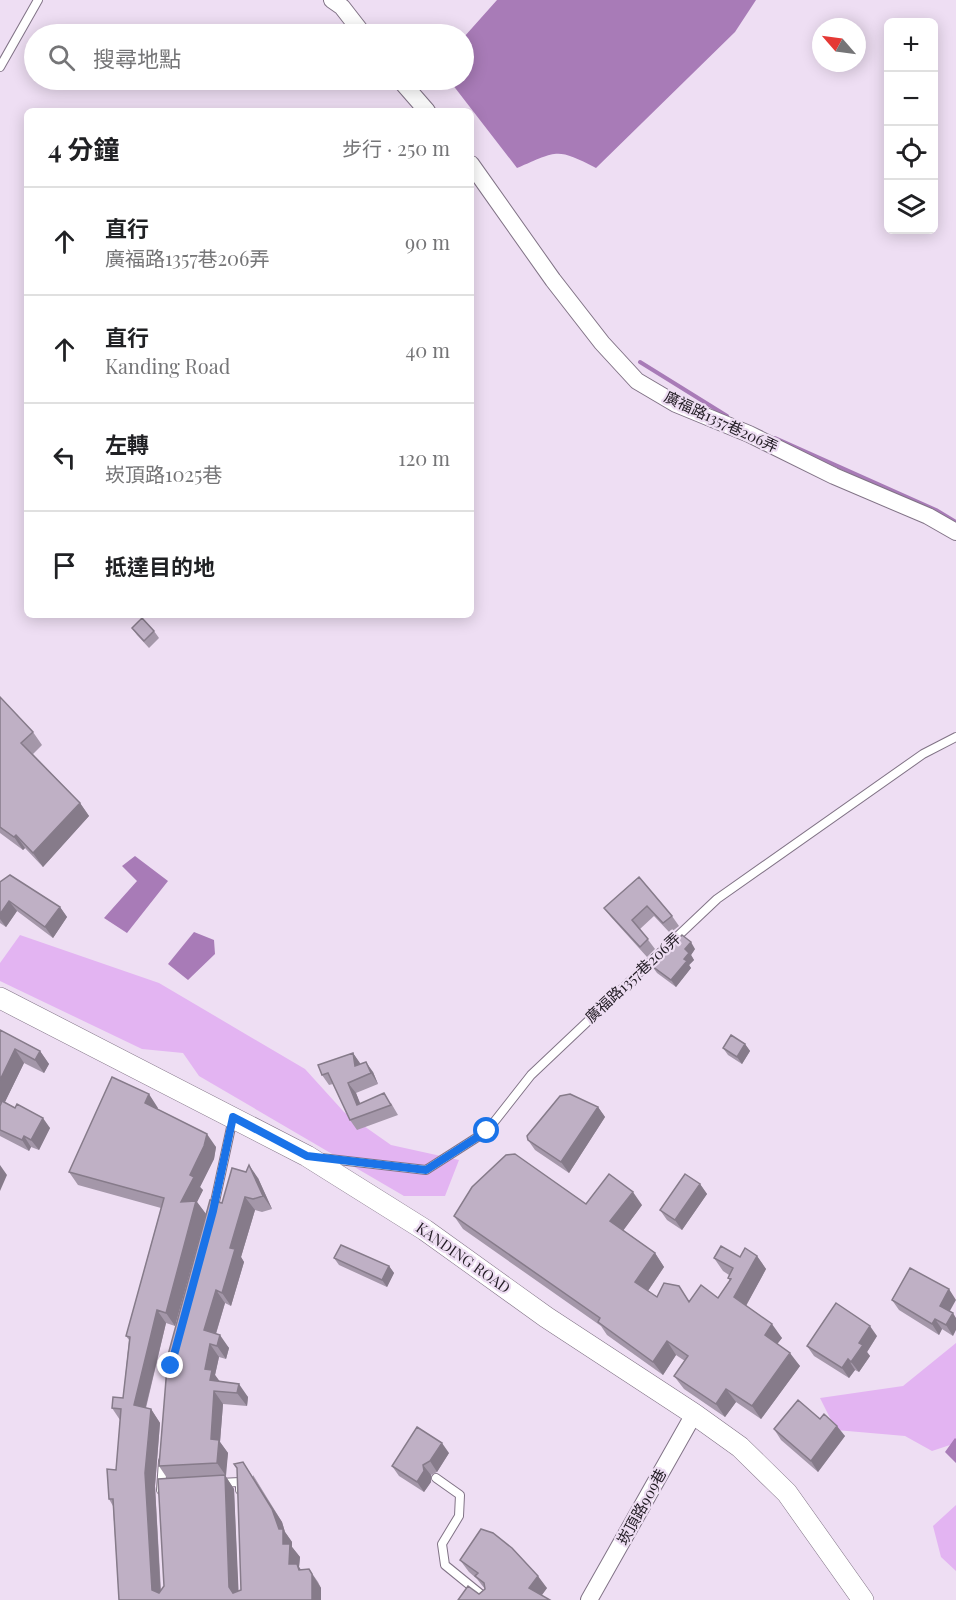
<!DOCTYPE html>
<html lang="zh-TW">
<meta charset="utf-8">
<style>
body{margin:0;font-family:"Playfair Display","Noto Sans TC",serif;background:#f2f2f2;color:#202124}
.controls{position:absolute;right:18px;top:18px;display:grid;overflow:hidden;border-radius:9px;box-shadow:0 3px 15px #0003}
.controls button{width:54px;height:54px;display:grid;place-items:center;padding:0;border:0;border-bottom:2px solid #e0e0e0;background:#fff;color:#202124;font:30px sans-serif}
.compass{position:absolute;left:812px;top:18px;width:54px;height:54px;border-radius:50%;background:#fff;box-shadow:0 3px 15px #0003;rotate:298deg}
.stop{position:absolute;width:18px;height:18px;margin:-14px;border:4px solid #1a73e8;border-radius:50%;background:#fff}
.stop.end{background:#1a73e8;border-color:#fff;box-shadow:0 2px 6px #0008}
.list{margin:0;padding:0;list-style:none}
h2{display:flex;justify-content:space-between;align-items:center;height:78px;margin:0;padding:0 24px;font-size:26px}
h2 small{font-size:20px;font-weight:400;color:#757577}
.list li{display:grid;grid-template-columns:39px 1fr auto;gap:18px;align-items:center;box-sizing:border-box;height:108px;padding:0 24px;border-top:2px solid #e0e0e0}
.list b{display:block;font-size:22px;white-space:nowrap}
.list p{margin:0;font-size:20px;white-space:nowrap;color:#757577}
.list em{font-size:20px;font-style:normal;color:#757577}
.icon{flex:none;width:33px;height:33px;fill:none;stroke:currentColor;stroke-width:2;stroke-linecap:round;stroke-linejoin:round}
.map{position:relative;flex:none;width:956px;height:1600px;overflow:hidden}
.search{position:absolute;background:#fff;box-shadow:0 3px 15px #0003;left:24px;top:24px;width:450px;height:66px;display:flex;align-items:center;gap:15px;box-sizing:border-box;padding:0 21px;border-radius:33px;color:#757577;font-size:22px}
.panel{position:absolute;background:#fff;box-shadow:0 3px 15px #0003;left:24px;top:108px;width:450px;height:510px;border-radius:9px}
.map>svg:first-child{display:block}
.green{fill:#e3b4f2}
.water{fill:#a87bb7}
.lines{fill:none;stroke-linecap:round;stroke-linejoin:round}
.stream{stroke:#a87bb7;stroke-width:4}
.service-casing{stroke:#817386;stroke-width:10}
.minor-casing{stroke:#817386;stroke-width:18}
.tertiary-casing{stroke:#817386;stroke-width:22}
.service{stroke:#fff;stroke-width:8}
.minor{stroke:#fff;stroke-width:16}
.tertiary{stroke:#fff;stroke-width:21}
.wall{fill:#a497a9}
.shaded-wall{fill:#867b8a}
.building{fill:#bfb0c5;stroke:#867b8a;stroke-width:1.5}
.route{stroke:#1a73e8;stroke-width:8}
.labels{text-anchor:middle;stroke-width:4.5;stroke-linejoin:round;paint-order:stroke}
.street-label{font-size:15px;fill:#211b23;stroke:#eedef3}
</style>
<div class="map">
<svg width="956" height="1600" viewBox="0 0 956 1600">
<rect width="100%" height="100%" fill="#eedef3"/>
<!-- green -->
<path class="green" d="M20 935 159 983 305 1069 344 1112 391 1145 459 1160 445 1196H404L199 1076 183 1053 142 1049 0 981V963Z
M956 1343V1443L932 1451 905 1436 836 1430 820 1398 903 1386Z
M956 1505V1571L941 1557 933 1526Z"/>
<!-- water -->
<path class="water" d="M497 0H756L735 32 596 168C556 147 557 151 517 168L449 80H464V37Z
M135 856 168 881 127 933 104 918 137 881 122 866Z
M194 932 214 940 215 954 188 980 168 964Z
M955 1438 956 1439V1463L945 1452Z"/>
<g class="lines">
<!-- stream -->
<path class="stream" d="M640 362 727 416
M775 438 936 510 956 522"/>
<!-- service casing -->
<g class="service-casing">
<path id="service" d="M0 67 38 0
M321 1158 426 1170 487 1131 531 1075 717 899 923 754 956 737
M213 1211 233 1118
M436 1478 460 1495 459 1516 442 1544 445 1565 488 1600
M219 1483 240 1482V1490
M161 1490 163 1461"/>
</g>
<!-- minor casing -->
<g class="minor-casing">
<path id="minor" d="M332 0 342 7 363 34
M400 80 427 111
M471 164 553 280 602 343 637 381 676 404 749 434 834 476 928 516 956 532
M589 1600 694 1414"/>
</g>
<!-- tertiary casing -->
<g class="tertiary-casing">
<path id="tertiary" d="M0 998 307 1156 425 1230 546 1317 694 1414 740 1447 787 1493 863 1600"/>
</g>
<!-- service -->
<use href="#service" class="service"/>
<!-- minor -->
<use href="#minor" class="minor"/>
<!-- tertiary -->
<use href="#tertiary" class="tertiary"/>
</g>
<!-- wall -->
<path class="wall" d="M132 628 154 631 159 638 149 648 137 635Z
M0 697 33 732 42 745 33 754 80 803 89 816 43 867 25 848 23 850 0 833Z
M639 877 672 916 679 926 670 933 654 916 640 929 655 949 647 957 611 917 604 908Z
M0 882 60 907 67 917 53 938 17 911 6 927 0 923Z
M695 949 691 955 694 960 689 965 691 968 676 987 657 973 652 966 654 964 651 959Z
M0 1030 40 1051 49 1064 44 1073 24 1063 5 1102 50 1128 39 1150 31 1147 29 1151 0 1136Z
M745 1044 750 1051 742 1064 728 1055 723 1048Z
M353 1053 360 1064 373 1072 378 1084 356 1093 360 1104 391 1103 398 1115 357 1130 350 1120 333 1084 329 1085 322 1075Z
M598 1107 605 1117 569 1173 535 1150 528 1140Z
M158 1108 157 1109 216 1147 214 1159 200 1187 203 1190 197 1202 206 1214 175 1326 166 1323 146 1408 151 1409 160 1423 155 1486 161 1590 164 1586 167 1478 159 1466 222 1203 258 1178 272 1209 262 1212 255 1210 241 1257 244 1262 231 1306 225 1303 216 1334 229 1348 226 1359 219 1357 215 1375 219 1381 248 1397 247 1406 223 1404 220 1442 228 1453 225 1476 234 1489 238 1591 241 1590 253 1475 282 1522 285 1532 292 1542V1547L300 1557 299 1567 301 1570 309 1569 318 1582 321 1588V1600H119L113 1506 109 1499 116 1470 120 1420 112 1408 123 1398 129 1340 126 1336 161 1208 78 1185 69 1172Z
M700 1184 707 1194 682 1230 667 1220 660 1210Z
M586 1204 642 1205 623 1230 655 1253 664 1267 648 1291 657 1297 689 1301 718 1298 730 1281 728 1278 729 1275 723 1271 714 1258 757 1256 766 1269 746 1306 782 1338 777 1344 800 1366 761 1419 736 1402 725 1417 684 1389 674 1376 685 1361 676 1355 663 1375 607 1335 601 1326 463 1229 454 1216Z
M334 1258 389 1266 394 1273 387 1287 339 1265Z
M892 1300 950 1311 953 1336 942 1329 939 1335 899 1310Z
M877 1336 867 1352 870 1356 859 1372 855 1370 849 1378 814 1356 807 1346Z
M820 1419 845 1436 818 1472 781 1440 774 1429Z
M449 1453 437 1472 431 1475V1482L424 1492 399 1476 392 1466Z
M460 1560 547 1588 542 1595 485 1589 477 1579 469 1572Z"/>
<!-- shaded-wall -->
<path class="shaded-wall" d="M80 803 89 816 43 867 33 853Z
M16 835 25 848 23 850 14 837Z
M9 901 17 911 6 927 0 919V914Z
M60 907 67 917 53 938 45 927Z
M691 942 695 949 691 955 694 960 689 965 691 968 676 987 671 980 684 959 685 949Z
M745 1044 750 1051 742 1064 737 1057Z
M15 1049 24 1063 3 1106 0 1102V1080Z
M40 1051 49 1064 44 1073 35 1060Z
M353 1053 360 1063 362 1077 355 1066Z
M366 1062 373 1072 378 1084 371 1073Z
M348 1083 356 1093 365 1115 357 1105Z
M149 1094 158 1108 154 1116 145 1103Z
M598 1107 605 1117 569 1173 561 1162Z
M43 1118 50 1128 39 1150 31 1140Z
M207 1134 216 1147 214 1159 200 1187 203 1190 197 1202 206 1214 175 1326 166 1313 181 1202 190 1175Z
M24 1136 31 1147 29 1151 22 1140Z
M0 1165 7 1175 0 1191Z
M249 1165 258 1178 272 1209 263 1196Z
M700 1184 707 1194 682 1230 675 1220Z
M633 1192 642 1205 620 1235 610 1221Z
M245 1197 255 1210 241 1257 244 1262 231 1306 222 1293 230 1248Z
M655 1253 664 1267 645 1295 635 1282Z
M757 1256 766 1269 743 1311 734 1297Z
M389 1266 394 1273 387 1287 382 1280Z
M949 1289 956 1300 947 1316 940 1306Z
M216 1290 225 1303 213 1343 204 1330Z
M157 1310 166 1323 143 1418 134 1405Z
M953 1313 956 1318V1330L953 1336 946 1325Z
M935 1319 942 1329 939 1335 932 1324Z
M772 1324 782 1338 774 1348 765 1335Z
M870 1326 877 1336 867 1352 870 1356 859 1372 851 1362 859 1343Z
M220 1335 229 1348 226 1359 217 1346Z
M667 1341 676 1355 663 1375 653 1362Z
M210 1344 219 1357 215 1375 221 1383 210 1380 205 1369Z
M790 1353 800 1366 761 1419 752 1406Z
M848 1359 855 1370 849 1378 842 1368Z
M239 1384 248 1397 247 1406 237 1393Z
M726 1389 736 1402 725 1417 716 1404Z
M214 1391 223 1404 220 1442 228 1453 226 1476 217 1463 211 1439Z
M151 1409 160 1423 155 1486 161 1600 152 1590 145 1473Z
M837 1426 845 1436 818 1472 811 1461Z
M442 1443 449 1453 437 1472 430 1461Z
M243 1462 282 1522 285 1532 292 1542V1547L300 1557 299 1567 306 1577 289 1564 279 1529Z
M423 1465 431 1475V1482L424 1492 417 1482Z
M225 1475 234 1489 239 1600 229 1587Z
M309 1569 321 1588V1600H312Z
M538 1576 547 1588 538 1600 529 1588Z"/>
<!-- building -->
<path class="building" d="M142 618 154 631 144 641 132 628Z
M0 697 33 732 21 743 80 803 33 853 16 835 14 837 0 827Z
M10 875 60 907 45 927 9 901 0 914V882Z
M639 877 672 916 663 923 647 906 632 920 648 939 640 947 604 908Z
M682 935 691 942 685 949 689 953 684 959 687 961 671 980 652 966 655 964 651 959 659 952 662 956Z
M0 1030 40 1051 35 1060 15 1049 0 1080Z
M731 1035 745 1044 737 1057 723 1048Z
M353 1053 355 1066 366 1062 371 1073 348 1083 357 1105 384 1093 391 1105 350 1120 328 1073 322 1075 318 1065Z
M112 1077 149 1094 145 1103 207 1134 204 1146 190 1175 194 1177 181 1202 196 1201 166 1313 157 1310 134 1405 151 1409 145 1473 152 1590 159 1593 164 1586 158 1479 225 1475 229 1587 233 1593 241 1590 237 1468 234 1464 243 1462 272 1509 279 1529H283V1544H290L289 1564H297L299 1570 309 1569 312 1574V1600H119L113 1499H109L107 1469 116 1470 121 1409 112 1408 113 1397 123 1398 130 1337 126 1336 164 1198 69 1172Z
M570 1094 598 1107 561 1162 528 1140 527 1136 560 1096Z
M2 1101 15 1108 17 1104 43 1118 31 1140 24 1136 22 1140 0 1130V1106Z
M515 1154 586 1204 609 1174 633 1192 610 1221 655 1253 635 1282 657 1297 664 1283 679 1286 689 1302 701 1285 718 1298 731 1279 728 1278 733 1268 714 1258 721 1246 740 1257 745 1248 757 1256 734 1297 772 1324 765 1335 790 1353 752 1406 726 1389 716 1404 674 1376 688 1356 667 1341 653 1362 598 1322 600 1318 454 1216 472 1187 506 1155Z
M249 1165 263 1196 253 1199 245 1197 230 1248 235 1249 222 1293 216 1290 204 1330 220 1335 217 1346 210 1344 205 1369 212 1370 210 1380 239 1384 237 1393 214 1391 211 1439 219 1440 217 1463 159 1466 168 1355 210 1200 222 1203 232 1168 246 1172Z
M685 1174 700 1184 675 1220 660 1210Z
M341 1245 389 1266 382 1280 334 1258Z
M910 1268 949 1289 940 1306 953 1313 946 1325 935 1319 932 1324 892 1300Z
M836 1303 870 1326 859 1343 863 1345 851 1362 848 1359 842 1368 807 1346Z
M798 1400 820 1419 824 1414 837 1426 811 1461 774 1429Z
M417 1427 442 1443 430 1461 423 1465 424 1471 417 1482 392 1466Z
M481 1529 493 1533 512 1548 538 1576 529 1588 550 1600H458L468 1586 479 1594 485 1589 484 1583 475 1576 478 1573 460 1560Z"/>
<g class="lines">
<!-- route -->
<path class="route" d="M171 1366 213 1211 233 1117 307 1156 426 1170 487 1131"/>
</g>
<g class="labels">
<!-- street labels -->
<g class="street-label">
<text transform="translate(721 422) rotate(25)" y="5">廣福路1357巷206弄</text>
<text transform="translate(633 978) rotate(-43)" y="5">廣福路1357巷206弄</text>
<text transform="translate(463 1258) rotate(35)" y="5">KANDING ROAD</text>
<text transform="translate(642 1507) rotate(-61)" y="5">崁頂路909巷</text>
</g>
</g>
</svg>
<div class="controls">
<button>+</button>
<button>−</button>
<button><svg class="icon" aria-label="locate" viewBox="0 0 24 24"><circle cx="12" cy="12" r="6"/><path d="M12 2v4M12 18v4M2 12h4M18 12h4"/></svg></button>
<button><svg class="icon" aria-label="layers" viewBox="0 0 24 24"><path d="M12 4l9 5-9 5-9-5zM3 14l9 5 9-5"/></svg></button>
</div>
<svg class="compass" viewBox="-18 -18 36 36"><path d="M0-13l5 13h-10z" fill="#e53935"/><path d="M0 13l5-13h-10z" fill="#757577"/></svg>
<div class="stop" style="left:487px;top:1131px"></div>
<div class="stop end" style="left:171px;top:1366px"></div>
<div class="search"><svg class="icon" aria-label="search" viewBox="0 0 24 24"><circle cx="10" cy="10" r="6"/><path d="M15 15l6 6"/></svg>搜尋地點</div>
<section class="panel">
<h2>4 分鐘<small>步行 · 250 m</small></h2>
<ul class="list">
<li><svg class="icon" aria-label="ahead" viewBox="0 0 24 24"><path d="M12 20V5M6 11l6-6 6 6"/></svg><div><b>直行</b><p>廣福路1357巷206弄</p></div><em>90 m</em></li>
<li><svg class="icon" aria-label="ahead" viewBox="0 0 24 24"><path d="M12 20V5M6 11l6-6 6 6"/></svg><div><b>直行</b><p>Kanding Road</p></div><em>40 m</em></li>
<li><svg class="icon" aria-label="left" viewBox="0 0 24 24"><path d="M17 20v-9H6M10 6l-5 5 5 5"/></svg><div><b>左轉</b><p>崁頂路1025巷</p></div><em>120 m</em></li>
<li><svg class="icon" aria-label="arrive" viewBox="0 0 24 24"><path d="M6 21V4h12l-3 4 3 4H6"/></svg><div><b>抵達目的地</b></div></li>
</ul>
</section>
</div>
